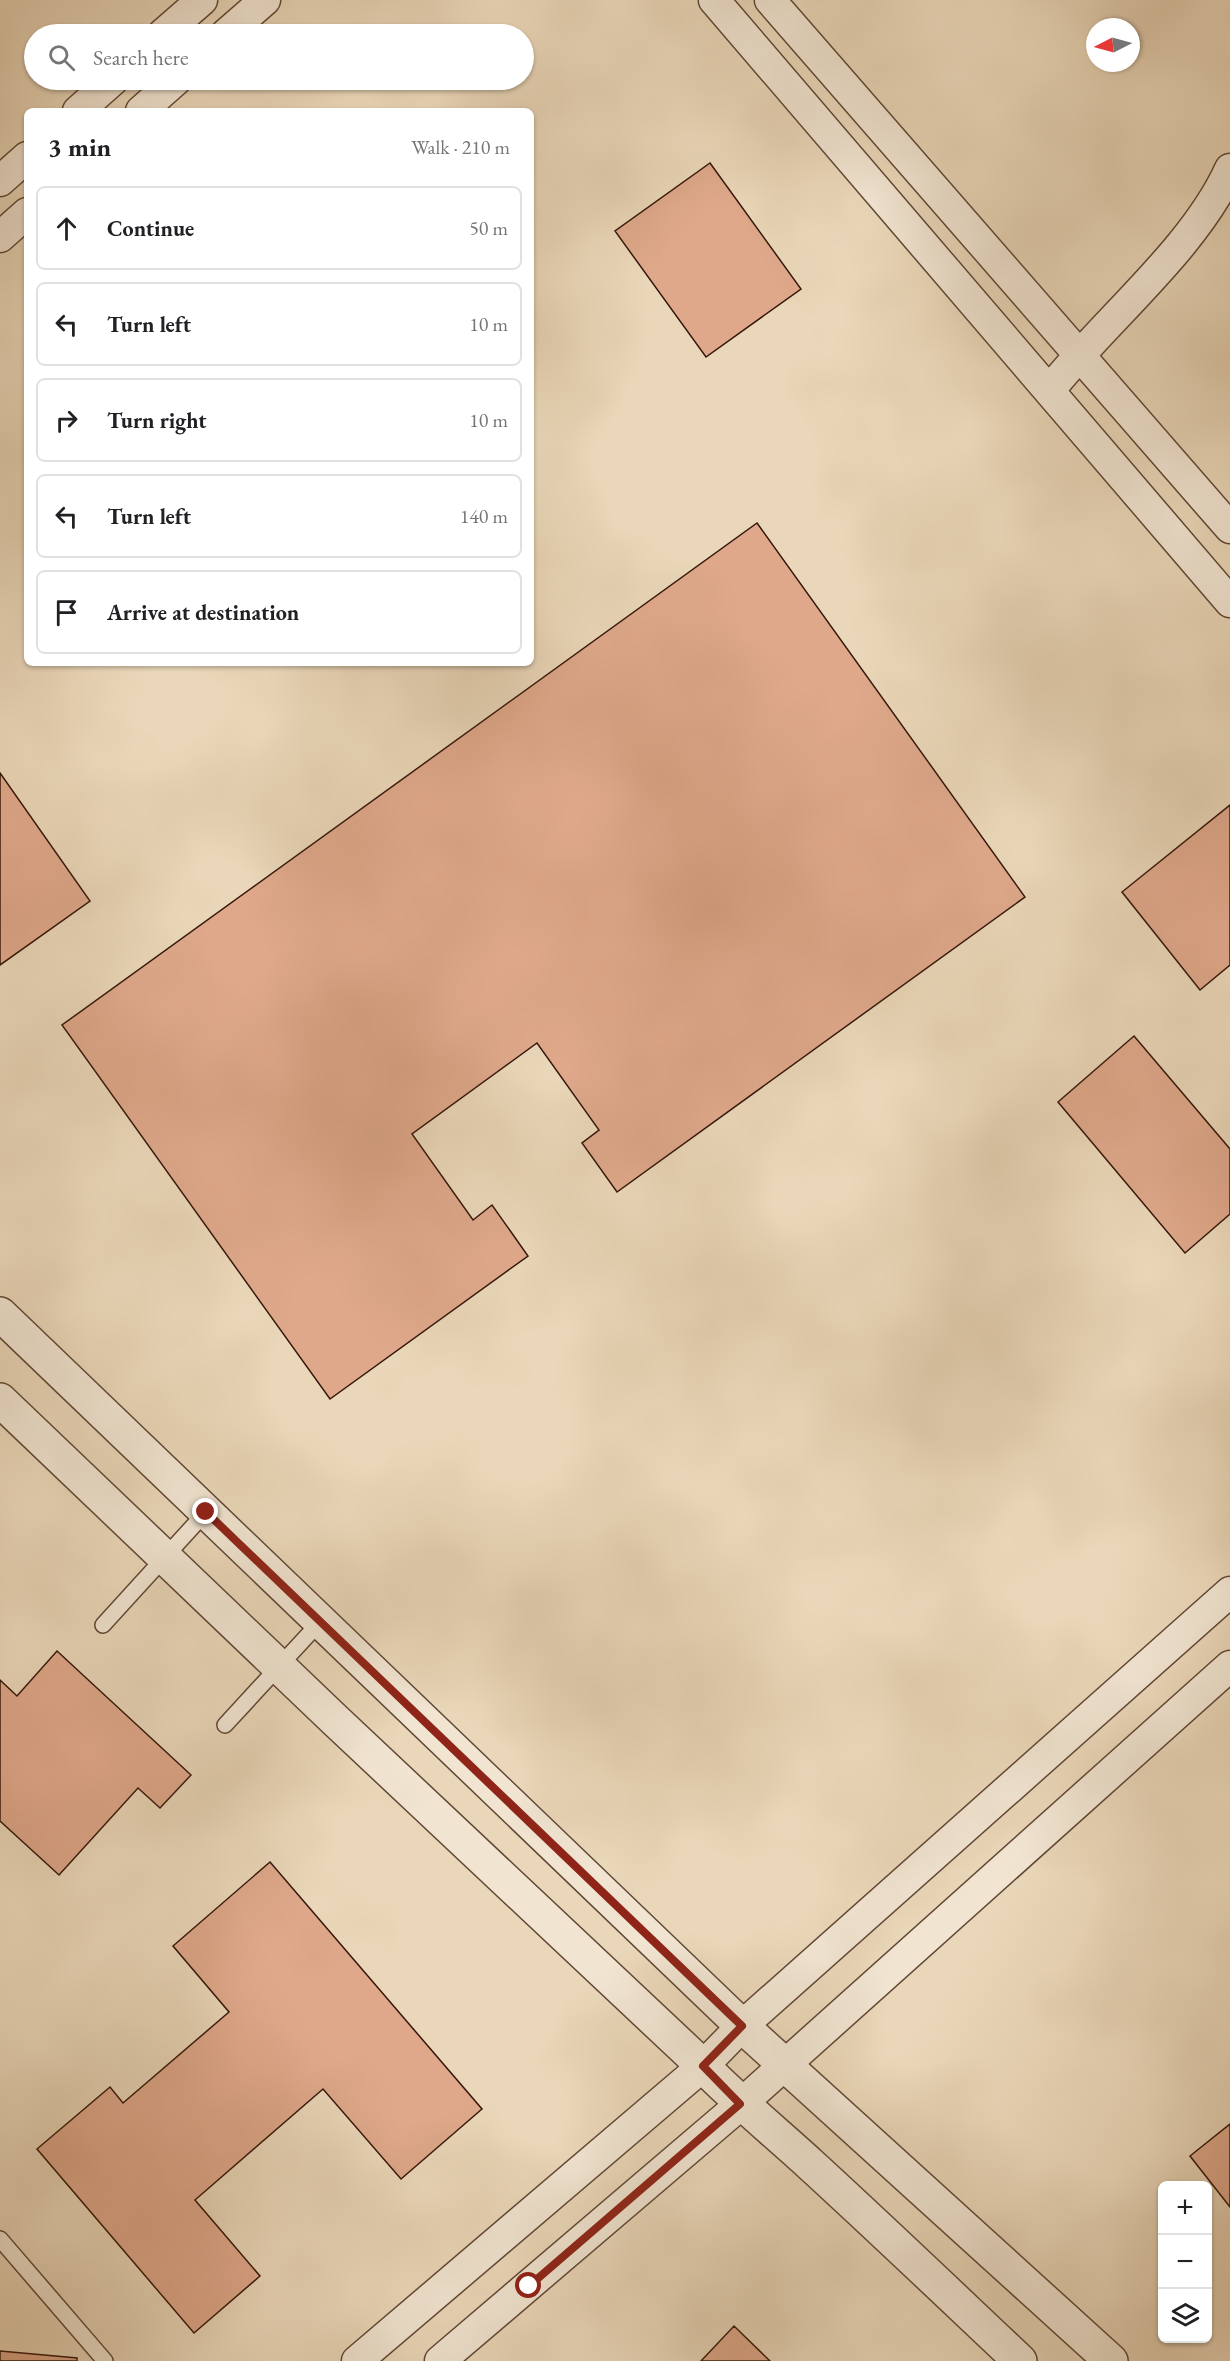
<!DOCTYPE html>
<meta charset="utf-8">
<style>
body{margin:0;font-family:"EB Garamond",serif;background:#f2f2f2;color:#202124}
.controls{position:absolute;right:18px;bottom:18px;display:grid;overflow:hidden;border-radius:9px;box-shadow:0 2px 4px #0004}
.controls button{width:54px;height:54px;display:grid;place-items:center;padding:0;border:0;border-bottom:2px solid #e0e0e0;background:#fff;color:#202124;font:30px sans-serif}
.compass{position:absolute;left:1086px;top:18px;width:54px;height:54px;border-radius:50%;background:#fff;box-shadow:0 2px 4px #0004;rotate:264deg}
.stop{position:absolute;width:18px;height:18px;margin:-14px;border:4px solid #8f2418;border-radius:50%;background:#fff}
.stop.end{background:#8f2418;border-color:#fff;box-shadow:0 2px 6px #0008}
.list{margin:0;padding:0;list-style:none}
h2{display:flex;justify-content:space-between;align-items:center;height:78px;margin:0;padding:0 24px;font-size:26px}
h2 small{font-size:20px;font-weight:400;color:#757577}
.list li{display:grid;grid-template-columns:39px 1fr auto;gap:18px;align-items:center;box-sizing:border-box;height:84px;margin:0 12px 12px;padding:0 12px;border:2px solid #e0e0e0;border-radius:9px}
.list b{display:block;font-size:22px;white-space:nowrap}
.list em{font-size:20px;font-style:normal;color:#757577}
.icon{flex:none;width:33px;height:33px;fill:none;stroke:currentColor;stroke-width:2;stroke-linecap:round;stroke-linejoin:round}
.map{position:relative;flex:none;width:1230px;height:2361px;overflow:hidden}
.search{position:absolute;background:#fff;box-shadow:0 2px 4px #0004;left:24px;top:24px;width:510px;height:66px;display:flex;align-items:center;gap:15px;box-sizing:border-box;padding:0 21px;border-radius:33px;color:#757577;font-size:22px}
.panel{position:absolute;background:#fff;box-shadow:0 2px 4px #0004;left:24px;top:108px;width:510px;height:558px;border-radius:9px}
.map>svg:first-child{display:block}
.building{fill:#dfa88b;stroke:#35170a;stroke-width:1.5}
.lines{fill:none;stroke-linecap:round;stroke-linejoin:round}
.service-casing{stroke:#624736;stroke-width:18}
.minor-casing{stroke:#624736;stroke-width:33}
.tertiary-casing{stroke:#624736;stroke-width:36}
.service{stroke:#f1e5d2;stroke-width:15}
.minor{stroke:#f1e5d2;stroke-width:30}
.tertiary{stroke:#f1e5d2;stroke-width:33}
.route{stroke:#8f2418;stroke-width:8}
</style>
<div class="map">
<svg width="1230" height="2361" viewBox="0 0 1230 2361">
<rect width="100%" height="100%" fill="#ead7b9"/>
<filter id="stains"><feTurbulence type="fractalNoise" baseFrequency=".00333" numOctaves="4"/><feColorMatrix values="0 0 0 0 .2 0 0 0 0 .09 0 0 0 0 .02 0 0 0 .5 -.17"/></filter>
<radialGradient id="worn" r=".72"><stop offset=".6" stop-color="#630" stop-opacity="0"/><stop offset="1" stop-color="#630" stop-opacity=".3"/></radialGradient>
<!-- building -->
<path class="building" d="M710 163 801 289 706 357 615 231Z
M757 523 1025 897 617 1192 582 1143 599 1130 537 1043 412 1134 473 1220 492 1205 528 1256 330 1399 62 1025Z
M0 773 90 901 0 965Z
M1230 805V965L1200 990 1122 892Z
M1134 1036 1230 1149V1214L1185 1253 1058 1102Z
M57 1651 191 1775 160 1808 138 1788 59 1875 0 1821V1680L17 1696Z
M270 1862 482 2109 401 2179 323 2089 195 2200 260 2276 194 2333 37 2149 110 2087 123 2103 229 2012 173 1946Z
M1230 2124V2207L1190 2156Z
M734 2326 770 2361H701Z
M0 2351 77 2358V2361H0Z"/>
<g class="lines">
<!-- service casing -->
<g class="service-casing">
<path id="service" d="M103 1625 206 1512
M225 1725 320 1622
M0 2239 105 2361"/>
</g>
<!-- minor casing -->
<g class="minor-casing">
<path id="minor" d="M714 0 1230 602
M770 0 1230 528
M163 34 202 0
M226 34 265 0
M78 111 113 80
M141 111 176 80
M0 181 27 157
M0 237 27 213
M1049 391C1104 321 1194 249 1230 169
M357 2361 703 2066 742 2026 1230 1592
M440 2361 740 2105 1230 1666"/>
</g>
<!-- tertiary casing -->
<g class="tertiary-casing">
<path id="tertiary" d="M0 1314 742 2026 1111 2361
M0 1400 335 1720 703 2066C737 2101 774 2131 810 2164 881 2229 950 2295 1020 2361"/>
</g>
<!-- service -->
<use href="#service" class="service"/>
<!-- minor -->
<use href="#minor" class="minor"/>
<!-- tertiary -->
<use href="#tertiary" class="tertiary"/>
</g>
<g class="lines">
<!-- route -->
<path class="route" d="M206 1512 742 2026 703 2066 740 2104 529 2286"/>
</g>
<rect width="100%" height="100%" filter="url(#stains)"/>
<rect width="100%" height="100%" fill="url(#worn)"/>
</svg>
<div class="controls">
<button>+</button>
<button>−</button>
<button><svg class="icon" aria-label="layers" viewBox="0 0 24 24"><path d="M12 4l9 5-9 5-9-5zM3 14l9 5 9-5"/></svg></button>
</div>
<svg class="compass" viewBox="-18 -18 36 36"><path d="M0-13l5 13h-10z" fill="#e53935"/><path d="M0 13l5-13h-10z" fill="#757577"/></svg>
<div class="stop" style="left:529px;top:2286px"></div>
<div class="stop end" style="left:206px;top:1512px"></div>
<div class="search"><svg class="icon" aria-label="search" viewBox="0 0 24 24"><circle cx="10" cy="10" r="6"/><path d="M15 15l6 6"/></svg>Search here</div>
<section class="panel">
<h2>3 min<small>Walk · 210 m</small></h2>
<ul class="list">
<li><svg class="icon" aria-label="ahead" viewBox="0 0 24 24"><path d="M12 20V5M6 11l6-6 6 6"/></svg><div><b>Continue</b></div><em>50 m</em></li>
<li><svg class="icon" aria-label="left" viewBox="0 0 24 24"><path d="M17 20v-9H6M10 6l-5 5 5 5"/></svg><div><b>Turn left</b></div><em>10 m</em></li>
<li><svg class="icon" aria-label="right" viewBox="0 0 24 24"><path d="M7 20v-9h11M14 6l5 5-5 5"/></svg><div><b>Turn right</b></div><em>10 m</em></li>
<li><svg class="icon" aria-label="left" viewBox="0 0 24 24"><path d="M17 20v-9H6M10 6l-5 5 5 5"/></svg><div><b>Turn left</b></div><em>140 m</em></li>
<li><svg class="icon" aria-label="arrive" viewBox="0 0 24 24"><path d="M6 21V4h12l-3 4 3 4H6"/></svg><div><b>Arrive at destination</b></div></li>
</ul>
</section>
</div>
